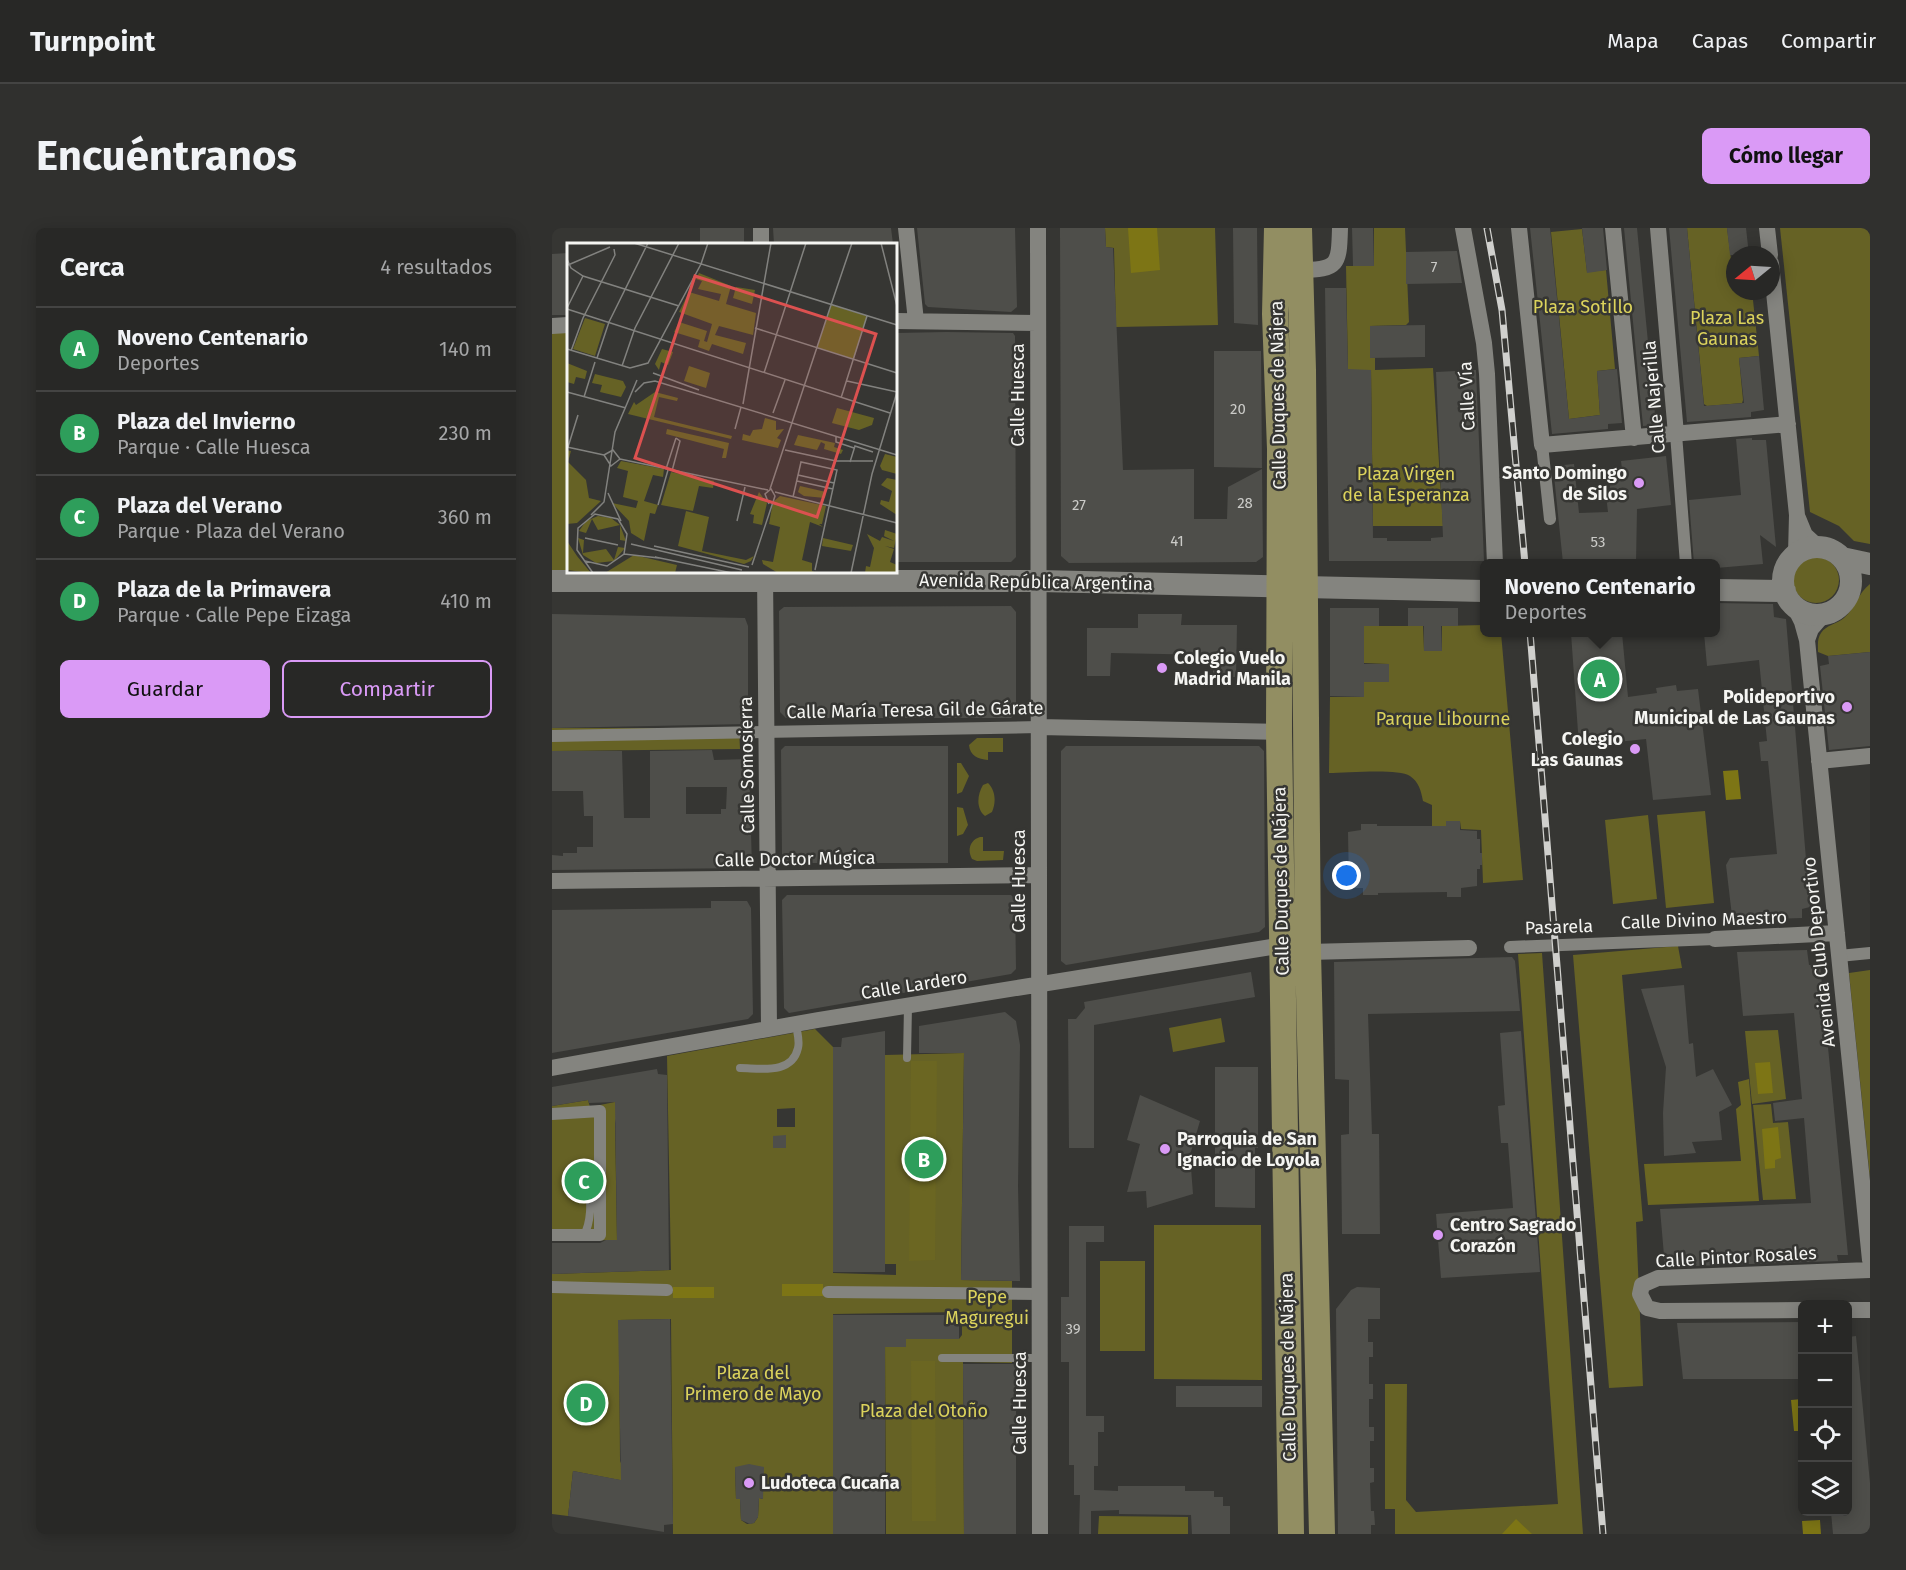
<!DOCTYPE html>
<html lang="es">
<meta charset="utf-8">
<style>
body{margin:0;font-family:"Fira Sans",sans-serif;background:#30302e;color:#f1f3f6}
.controls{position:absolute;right:18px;bottom:18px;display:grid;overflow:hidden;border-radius:9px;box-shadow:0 3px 15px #0003}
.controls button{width:54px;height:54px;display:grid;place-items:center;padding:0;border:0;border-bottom:2px solid #444443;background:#282826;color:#f1f3f6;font:30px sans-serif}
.compass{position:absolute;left:1174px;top:18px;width:54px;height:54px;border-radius:50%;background:#282826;box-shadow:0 3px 15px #0003;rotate:252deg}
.you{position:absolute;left:795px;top:648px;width:21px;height:21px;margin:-15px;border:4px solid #fff;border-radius:50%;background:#1a73e8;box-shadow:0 0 0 9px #1a73e833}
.badge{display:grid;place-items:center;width:39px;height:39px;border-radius:50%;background:#da9af6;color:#fff;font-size:20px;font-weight:700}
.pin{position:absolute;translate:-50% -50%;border:3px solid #fff;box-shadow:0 2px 6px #0006}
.popup{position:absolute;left:928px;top:331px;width:240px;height:78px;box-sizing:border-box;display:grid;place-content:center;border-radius:9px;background:#282826;filter:drop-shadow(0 2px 4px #0005);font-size:20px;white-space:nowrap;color:#a5a6a7}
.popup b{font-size:22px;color:#f1f3f6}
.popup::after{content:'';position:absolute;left:50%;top:100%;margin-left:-12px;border:12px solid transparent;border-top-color:#282826}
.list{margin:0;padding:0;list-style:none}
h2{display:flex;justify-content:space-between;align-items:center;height:78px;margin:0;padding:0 24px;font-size:26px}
h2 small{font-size:20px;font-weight:400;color:#a5a6a7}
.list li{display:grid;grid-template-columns:39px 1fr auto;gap:18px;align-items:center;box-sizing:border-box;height:84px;padding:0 24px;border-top:2px solid #444443}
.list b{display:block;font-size:22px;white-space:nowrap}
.list p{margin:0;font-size:20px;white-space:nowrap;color:#a5a6a7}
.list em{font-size:20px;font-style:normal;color:#a5a6a7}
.actions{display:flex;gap:12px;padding:18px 24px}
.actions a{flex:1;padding:14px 0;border:2px solid #da9af6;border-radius:9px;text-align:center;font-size:21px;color:#da9af6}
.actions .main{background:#da9af6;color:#111}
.icon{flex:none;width:33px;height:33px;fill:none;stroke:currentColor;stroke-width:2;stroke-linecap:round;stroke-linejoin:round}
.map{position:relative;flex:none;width:1318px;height:1306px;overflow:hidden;border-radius:9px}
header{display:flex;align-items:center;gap:36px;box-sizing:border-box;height:84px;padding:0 30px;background:#282826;border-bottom:2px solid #444443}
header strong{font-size:28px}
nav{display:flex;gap:33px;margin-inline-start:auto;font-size:21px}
.intro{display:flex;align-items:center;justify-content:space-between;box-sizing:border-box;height:144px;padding:0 36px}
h1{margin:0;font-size:42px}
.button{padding:15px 27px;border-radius:9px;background:#da9af6;color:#111;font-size:21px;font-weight:700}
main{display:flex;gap:36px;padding:0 36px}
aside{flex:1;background:#282826;border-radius:9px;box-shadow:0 3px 15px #0003}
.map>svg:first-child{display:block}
.green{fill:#666225;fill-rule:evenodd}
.forest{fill:#6b6622}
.water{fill:#7d7515}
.building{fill:#4e4e4a;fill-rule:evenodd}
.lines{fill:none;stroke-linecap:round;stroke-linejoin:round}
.service{stroke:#84847f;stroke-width:8}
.pedestrian{stroke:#84847f;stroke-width:12}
.minor{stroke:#84847f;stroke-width:16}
.secondary{stroke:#84847f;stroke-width:22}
.primary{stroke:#928e62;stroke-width:26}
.rail-casing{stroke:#d0d0cd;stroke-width:7}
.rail{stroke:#363633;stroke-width:4.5;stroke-dasharray:14;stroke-linecap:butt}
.poi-dot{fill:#da9af6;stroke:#363633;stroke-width:2}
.labels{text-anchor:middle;stroke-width:5;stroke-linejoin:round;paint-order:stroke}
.number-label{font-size:15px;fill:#cbcbc8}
.park-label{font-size:18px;fill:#dcd35c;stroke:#363633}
.street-label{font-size:18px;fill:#f5f5f2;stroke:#363633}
.poi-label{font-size:18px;font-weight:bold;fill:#f5f5f2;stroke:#363633;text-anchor:start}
.inset-road{fill:none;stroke:#82827f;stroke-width:1.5}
.view{fill:#dc5150;fill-opacity:0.15;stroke:#dc5150;stroke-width:3}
.inset-edge{fill:none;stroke:#f5f5f2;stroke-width:3}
</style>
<header>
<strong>Turnpoint</strong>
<nav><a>Mapa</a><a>Capas</a><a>Compartir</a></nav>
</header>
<div class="intro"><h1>Encuéntranos</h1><a class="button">Cómo llegar</a></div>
<main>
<aside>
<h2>Cerca<small>4 resultados</small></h2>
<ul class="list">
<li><span class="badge" style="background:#2e9e5b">A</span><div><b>Noveno Centenario</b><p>Deportes</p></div><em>140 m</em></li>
<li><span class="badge" style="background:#2e9e5b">B</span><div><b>Plaza del Invierno</b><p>Parque · Calle Huesca</p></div><em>230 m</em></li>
<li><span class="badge" style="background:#2e9e5b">C</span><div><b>Plaza del Verano</b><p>Parque · Plaza del Verano</p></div><em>360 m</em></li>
<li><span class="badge" style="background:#2e9e5b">D</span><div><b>Plaza de la Primavera</b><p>Parque · Calle Pepe Eizaga</p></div><em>410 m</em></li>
</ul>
<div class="actions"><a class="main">Guardar</a><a>Compartir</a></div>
</aside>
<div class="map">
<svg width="1318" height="1306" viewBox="0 0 1318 1306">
<rect width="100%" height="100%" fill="#363633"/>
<!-- green -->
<path class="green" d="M553 0H663L666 97 564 99 562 20 554 19Z
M822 0H853L857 94 854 97 818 98V130H823V142L881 140 891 298H821L819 142H796L794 38H822Z
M1135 0H1175L1179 31H1183V63H1200L1207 128 1187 130 1191 172 1190 175 1155 178 1152 176Z
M1228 0H1318V316L1302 313 1287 298 1258 284Z
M1030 1 1035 44 1054 42 1063 141 1045 143 1048 187 1017 191 999 4Z
M16 97V344L0 353V98Z
M1241 352a23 23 0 1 1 46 0a23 23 0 1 1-46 0Z
M1318 356V424L1276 428 1266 424C1266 417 1265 411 1269 405 1274 397 1285 396 1292 390 1303 381 1306 365 1318 356Z
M932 397V404L949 405 971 652 931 655 929 602 909 601 908 593H894V598H880V577L871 573C869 563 867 554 858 548 846 540 794 545 777 545L778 469H812V454H837V436L812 435V398H871L872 423H890V398Z
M0 500H187L188 521 0 523Z
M425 510H451V524H436V532C426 531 418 528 417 517Z
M405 535H409L417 548 410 564 405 566Z
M436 555C444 563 444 575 440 584L433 588C424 581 425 567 431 557Z
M405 579 411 580 416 597 411 606 405 608Z
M1153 583 1162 675 1114 680 1105 587Z
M1096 587 1105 671 1061 676 1053 592Z
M428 609H431V623H452L451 632 425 633 420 631C415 622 418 612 428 609Z
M1126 718 1130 740 1070 747 1091 993 1084 994 1091 1158 1057 1160 1021 727Z
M990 725 1031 1306H843V1281H833V1156H855L854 1272 864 1284 1006 1276 966 726Z
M1318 742V950L1297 745Z
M669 790 673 814 621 824 617 800Z
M263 801 281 819V1045L344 1047V1036H333V827L412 825 409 1052 460 1053V1135L411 1134 412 1306H334L333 1110 407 1111 410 1107V1084L281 1086V1306H121L119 1091 67 1092 68 1233 78 1254 21 1243 16 1288 0 1286V1046L119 1042 115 828ZM243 880V899H225V881ZM183 1239H211V1271L207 1270 206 1289 202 1295 195 1296 189 1292 188 1271H184Z
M1226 802 1234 871 1200 876 1193 803Z
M36 872 38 879 68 873 63 895 65 1012 0 1013V878Z
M1219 876 1221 895 1236 894 1244 971 1211 972 1201 877Z
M602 997H709L710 1152 602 1151Z
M548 1033H593V1123H548Z
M547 1288 636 1289V1306H546Z"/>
<!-- forest -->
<path class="forest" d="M359 833H385L383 1032 357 1033Z
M1197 851 1207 973 1096 977 1092 936 1189 933 1184 881 1189 877 1186 854Z
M359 1133H383L384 1293H360Z"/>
<!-- water -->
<path class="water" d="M576 0H605L608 42 579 45Z
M1186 542 1189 571 1174 572 1171 543Z
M1218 834 1221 865 1206 866 1203 835Z
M1226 899 1229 930 1223 932V940L1213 941 1210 901Z
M230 1056H271V1068H230Z
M121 1059H162V1070H121Z
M1250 1171V1203H1242L1239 1172Z
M964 1291 980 1306H950Z
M1268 1292 1269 1306H1251L1250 1293Z"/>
<!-- building -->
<path class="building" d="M148 0H192V16H148Z
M221 0H339L341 16H222Z
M365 0H463L465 79 459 84 376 79 373 76Z
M508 0H553L554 19 561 20 571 242 642 241V291H675L676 259 710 241 711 329 704 334 517 335 509 328Z
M681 0H705L706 97 682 95Z
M800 0H821L822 38H801Z
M978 0H998L1017 191 1048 187 1045 143 1065 141 1070 195 1056 196V201L1000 206Z
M1030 0H1051L1055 42 1035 45Z
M1072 0H1085L1104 197 1091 198Z
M1117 0H1135L1152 178 1192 175 1187 130 1207 128 1212 182 1199 184V189L1135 194Z
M1175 0H1194L1197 27H1178Z
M905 23 910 55 854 56V24Z
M16 25V87H0V26Z
M773 60H794L796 141 819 142 821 310H835V313H879V310L891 309 884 144 924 142 932 333H777Z
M873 97V129L818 130V98Z
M394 104 461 105 463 108 464 329 459 334H344V105Z
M662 123H709L710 240 662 239Z
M1200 210V212H1214L1224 319 1208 307 1211 336 1164 340V336H1142L1137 272 1189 267 1184 211Z
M1114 228 1119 277 1085 281 1084 335H1011L1001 238 1022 236 1027 285 1056 284 1054 267H1059L1056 242 1070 241 1069 233Z
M1164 375 1221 376 1222 389 1234 391 1258 679 1250 681V690L1183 692 1180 688 1174 637 1178 630 1225 626 1216 533H1209L1207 514 1215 513 1207 432 1155 438 1152 405H1164Z
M459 378 464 384V485L459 490H234L228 484 227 383 232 379Z
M778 380H827V398H812V436H837V454H812V469L778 468Z
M856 380H906V398H889L890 423H872V398H856Z
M0 386 193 390 196 398V496L0 500Z
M586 386H630L629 397H685L684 449H661V427L559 425 558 448H535V400H586Z
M1019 405H1070L1076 469 1105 465 1104 460 1124 457 1125 463 1146 461 1159 567 1101 572 1094 511 1027 518Z
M1318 424V518L1277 522 1268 438 1277 436 1276 428Z
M233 518H396V635H235L230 630V626L229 522Z
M514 518H707L712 523 713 699 707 704 514 737 509 733V523Z
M160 522 162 532 197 531 200 640 0 642V627L11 628V625H25V619H41V588H32L31 563H0V523H70L72 590H98V523ZM134 559H175L174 581H169V586H134Z
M894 593H908V602L925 603V611H928V625H930V637H928V641H925V658L909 660V669H895V664L826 665V667H811V660H797L796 604 809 602V596H825V598H894Z
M235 667H459L463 671 464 741 459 746 237 785 232 780 230 672Z
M159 673H195L199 680 201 786 196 791 0 825V682L159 680Z
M1255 722 1257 737 1268 736 1296 1027H1285L1286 1033 1113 1039 1108 981 1259 975 1252 890 1223 893 1221 875 1250 871 1242 785 1191 788 1185 724Z
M960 729 963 733 968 783 816 786 820 906H827L828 1006H790L789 907 797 906V852L783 851 782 734Z
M699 744 703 769 542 797V920H517L516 791H524L533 780 532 774Z
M1132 757 1137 816 1141 815 1144 849 1161 841 1180 877 1167 884 1170 912 1140 914 1144 925 1112 928 1111 885 1114 839 1089 761Z
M453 784 464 793 468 817 466 958 468 1053 409 1052 412 825H367V798Z
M333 803V1044H281V819H289L290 810Z
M969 803 988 1044 889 1050 884 986 961 980 956 915H949L946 878 953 877 948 805Z
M663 839H706V920H703V980L663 979Z
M105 841 106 846 115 847 117 1042 0 1046V1015H48L54 1012H65L63 874 37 875 36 872 0 878V859Z
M588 867 648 893 638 927 641 966 595 980 594 963 575 964 588 916 575 912Z
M234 907V920H221V908Z
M517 998H552V1014H534V1188H552V1204H546V1238H542V1262L566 1263V1258H633V1263H662V1269H671V1278H678V1306H640L639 1287 567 1286V1282L539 1283V1306H527L528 1267H522V1237H517V1134H509V1069H517Z
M805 1059 828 1060V1091H816V1114H821V1129H817V1156H821V1171H817V1199H822V1213H818V1240H822V1254L818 1255 819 1283H822L823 1297H819V1306H786L784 1081 799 1062Z
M281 1087H407V1111H354V1119H333V1306H281Z
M118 1091 121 1296 112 1297V1304L16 1288 21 1243 69 1252 66 1092Z
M1251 1094V1151H1131L1125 1095Z
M1304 1108 1318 1255V1306H1281L1279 1284H1296V1109Z
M411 1136H464V1306H412Z
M624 1158H710V1179H624Z
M197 1236 212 1239 211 1271 207 1270 206 1289 202 1295 198 1296 189 1292 188 1271H184L183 1239Z"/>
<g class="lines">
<!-- service -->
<path class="service" d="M355 830 356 778
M188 840C208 840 240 847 246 820 248 813 245 804 244 796
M32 1007C42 988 37 965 37 944
M390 1130H487"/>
<!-- pedestrian -->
<path class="pedestrian" d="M1124 206 1134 336
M990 217 998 291
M0 508 487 499
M958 719 1163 711
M1287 728 1318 725
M0 886 48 883V1007H0
M0 1059 115 1062
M276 1064 487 1066"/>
<!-- minor -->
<path class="minor" d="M209 0V16
M354 0 364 93
M486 0 488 1306
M911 0 932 115 935 146 943 336
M967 0 990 217 1236 196
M1061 0 1082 210
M1106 0 1124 206
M1215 0 1218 27
M1219 35 1245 287 1244 326
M748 42C787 42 787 36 788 0
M344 93 485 95
M0 98 16 97
M1246 290 1253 307 1265 318
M213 344 217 801
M1241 376 1250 394 1255 412 1318 1032
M1255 412 1259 401 1272 386
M487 499 727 504
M1267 533 1318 528
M0 653 487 647
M1163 711 1285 705
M756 724 917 720
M0 840 266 792 731 717
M1250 1082 1108 1083 1095 1080 1088 1066 1090 1057 1106 1050 1318 1042
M1296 1082H1318"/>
<!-- secondary -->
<path class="secondary" d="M1231 353a34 34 0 1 1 68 0a34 34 0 1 1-68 0Z
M1290 330 1318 336
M0 353H487L932 363
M1164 362 1233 363"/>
<!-- primary -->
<path class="primary" d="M725 0 723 86 728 221 727 504 739 1306
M747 0 751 142 756 724 770 1306"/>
<!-- rail casing -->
<g class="rail-casing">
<path id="rail" d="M935 0 950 82 973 336
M978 404 1051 1306"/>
</g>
<!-- rail -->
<use href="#rail" class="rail"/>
</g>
<!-- markers -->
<g class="poi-dot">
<circle cx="1087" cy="255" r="6"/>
<circle cx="610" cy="440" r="6"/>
<circle cx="1295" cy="479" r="6"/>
<circle cx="1083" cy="521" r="6"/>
<circle cx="613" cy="921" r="6"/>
<circle cx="886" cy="1007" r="6"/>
<circle cx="197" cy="1255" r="6"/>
</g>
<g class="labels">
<!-- number labels -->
<g class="number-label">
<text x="882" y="44">7</text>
<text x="686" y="186">20</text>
<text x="693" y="280">28</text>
<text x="527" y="282">27</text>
<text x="625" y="318">41</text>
<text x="1046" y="319">53</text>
<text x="521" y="1106">39</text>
</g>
<!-- park labels -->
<g class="park-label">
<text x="1031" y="85">Plaza Sotillo</text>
<text x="1175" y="96">Plaza Las<tspan x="1175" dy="21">Gaunas</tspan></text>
<text x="854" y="252">Plaza Virgen<tspan x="854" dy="21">de la Esperanza</tspan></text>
<text x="891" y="497">Parque Libourne</text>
<text x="435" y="1075">Pepe<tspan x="435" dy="21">Maguregui</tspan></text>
<text x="201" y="1151">Plaza del<tspan x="201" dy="21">Primero de Mayo</tspan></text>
<text x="372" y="1189">Plaza del Otoño</text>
</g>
<!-- street labels -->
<g class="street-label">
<text transform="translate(466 167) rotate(-90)" y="6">Calle Huesca</text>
<text transform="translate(726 167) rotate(-91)" y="6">Calle Duques de Nájera</text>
<text transform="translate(915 168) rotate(-93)" y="6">Calle Vía</text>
<text transform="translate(1102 169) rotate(-95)" y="6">Calle Najerilla</text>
<text transform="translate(484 354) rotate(1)" y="6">Avenida República Argentina</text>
<text transform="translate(363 482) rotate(-1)" y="6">Calle María Teresa Gil de Gárate</text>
<text transform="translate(195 537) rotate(-91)" y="6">Calle Somosierra</text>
<text transform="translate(243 631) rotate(-1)" y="6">Calle Doctor Múgica</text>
<text transform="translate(467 653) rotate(-90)" y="6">Calle Huesca</text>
<text transform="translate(729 653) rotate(-91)" y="6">Calle Duques de Nájera</text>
<text transform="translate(1152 692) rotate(-2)" y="6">Calle Divino Maestro</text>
<text transform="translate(1007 699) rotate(-2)" y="6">Pasarela</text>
<text transform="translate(1267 724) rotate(-96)" y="6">Avenida Club Deportivo</text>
<text transform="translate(362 757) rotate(-9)" y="6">Calle Lardero</text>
<text transform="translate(1184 1029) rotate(-3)" y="6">Calle Pintor Rosales</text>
<text transform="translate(736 1139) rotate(-91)" y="6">Calle Duques de Nájera</text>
<text transform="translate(468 1175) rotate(-90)" y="6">Calle Huesca</text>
</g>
<!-- poi labels -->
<g class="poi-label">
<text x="1075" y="251" text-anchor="end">Santo Domingo<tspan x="1075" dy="21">de Silos</tspan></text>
<text x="622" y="436">Colegio Vuelo<tspan x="622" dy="21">Madrid Manila</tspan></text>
<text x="1283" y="475" text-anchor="end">Polideportivo<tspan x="1283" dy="21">Municipal de Las Gaunas</tspan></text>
<text x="1071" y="517" text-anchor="end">Colegio<tspan x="1071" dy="21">Las Gaunas</tspan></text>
<text x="625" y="917">Parroquia de San<tspan x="625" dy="21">Ignacio de Loyola</tspan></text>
<text x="898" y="1003">Centro Sagrado<tspan x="898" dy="21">Corazón</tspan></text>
<text x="209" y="1261">Ludoteca Cucaña</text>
</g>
</g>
<!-- overview -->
<g transform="translate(15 15)">
<rect width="330" height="330" fill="#363633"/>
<path d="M132 30 164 43 159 61 189 70 186 92 152 83 148 92 179 100 176 111 145 101 142 108 131 104 133 97 107 89 112 79 140 88 137 98 140 99 145 81 112 69 122 49 152 58 154 51 131 46 135 38 129 36ZM169 44 188 47 185 61 166 55ZM264 62 300 73 287 116 250 105ZM18 75 38 81 28 113 6 106ZM95 106 106 109 101 122 94 119 92 127 88 121ZM0 120 20 128 18 136 9 134 7 141 0 139ZM122 123 143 130 139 145 117 138ZM28 131 56 138 59 144 54 154 33 149 35 142 25 140ZM88 149 111 155 110 158 92 154 87 174 165 193 164 196 61 171 67 159 69 162ZM270 165 307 175 305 182 292 187 265 180ZM198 175 209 178V187L217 186 210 195 214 197 211 205 175 197 176 191 183 193 186 187 195 186ZM100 186 162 200 159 215H155L157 206 99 191ZM231 192 268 200 267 204 276 207 274 211 257 206 258 201 254 199 250 207 227 202ZM0 207 4 208 1 219 19 237 22 255 34 258 10 280 0 281ZM318 211 330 214V231L315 227 313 223ZM54 218 97 226 96 234 86 232 77 258 91 262 88 271 83 270 77 298 64 290 62 278 45 260 69 265 71 258 56 254 61 228 50 225ZM104 229 147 238 146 245 132 243 126 268 94 262ZM320 235 330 237V272L313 261 314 257 322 259 325 248 314 242ZM233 243 259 249 258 255 237 253 231 249ZM192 249 200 260 195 282 186 280 187 272 183 271ZM213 253 259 263 255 281H252L256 284 243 279 235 317 245 320V328L250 330H211L196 321 195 317 206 319 213 284 202 281 206 259ZM119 268 142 274 135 308 179 317 187 313 184 318 177 321 111 303ZM31 273 44 275 53 282 59 298 53 297V282L31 287 25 276 19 290 12 288 19 278ZM318 287 330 291 327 305 318 303 327 306 323 319 330 322V330H298L299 323 303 324 307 305 300 291 313 298 315 294 327 298 317 293ZM11 295 17 297 16 310 39 306 47 317 51 304 58 305 47 318 29 320 16 312ZM256 295 286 302 284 308 255 303ZM0 298 10 313 24 330 0 327ZM67 312 110 322 108 330H38Z" fill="#666225"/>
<path class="inset-road" d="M67 0 330 82M314 0 330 63M0 16 4 25 16 33 112 63M1 22 43 4M264 62 285 0M0 65 16 33M0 66 323 170M188 85 330 130M0 106 63 125 81 120 134 21 141 0M4 108 16 75 48 12 47 6M30 115 42 79 81 0M55 123 68 85 112 0M86 130 132 147M197 130 239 0M280 138 330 149M0 149 59 165M68 149 77 140 88 138 330 212M17 154 28 119M274 155 300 73M176 161 204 0M206 170 218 137M168 186 174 164M269 194V199L287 205M0 204 37 212M1 204 11 172M218 207 269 218H306M37 212 44 223 53 216M37 212 46 207 53 216M53 216 201 247M283 219 288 203 306 209M99 226 109 195M105 228 113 198 109 195M231 232 267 240M230 238 266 246M203 246 264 62M208 249 330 280M41 250 54 278M226 254 234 219 270 227 248 327M91 262 101 227M24 272 37 259 48 189 70 137M170 278 178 244M18 295 51 302M64 301 175 327M87 303 182 324M57 311 92 315M88 314 165 330M18 318 40 323 57 311 60 291 51 276 28 271 11 285 10 307 26 330M185 322 208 253 204 246 198 251 202 261M284 330 305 231 330 149"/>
<path class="view" d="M128 33 309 91 250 274 68 215Z"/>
<rect width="330" height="330" class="inset-edge"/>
</g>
</svg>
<div class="controls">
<button>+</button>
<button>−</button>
<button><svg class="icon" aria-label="locate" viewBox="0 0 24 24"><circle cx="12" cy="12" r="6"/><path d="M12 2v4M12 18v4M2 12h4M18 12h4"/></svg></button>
<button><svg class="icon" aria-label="layers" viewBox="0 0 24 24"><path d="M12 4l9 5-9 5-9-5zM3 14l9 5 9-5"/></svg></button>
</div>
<svg class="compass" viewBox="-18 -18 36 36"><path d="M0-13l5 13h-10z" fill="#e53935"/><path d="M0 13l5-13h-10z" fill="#a5a6a7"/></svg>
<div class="you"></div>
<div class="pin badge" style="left:1048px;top:451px;background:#2e9e5b">A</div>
<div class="popup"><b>Noveno Centenario</b>Deportes</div>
<div class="pin badge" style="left:372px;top:931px;background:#2e9e5b">B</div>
<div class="pin badge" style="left:32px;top:953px;background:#2e9e5b">C</div>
<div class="pin badge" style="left:34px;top:1175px;background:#2e9e5b">D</div>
</div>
</main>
